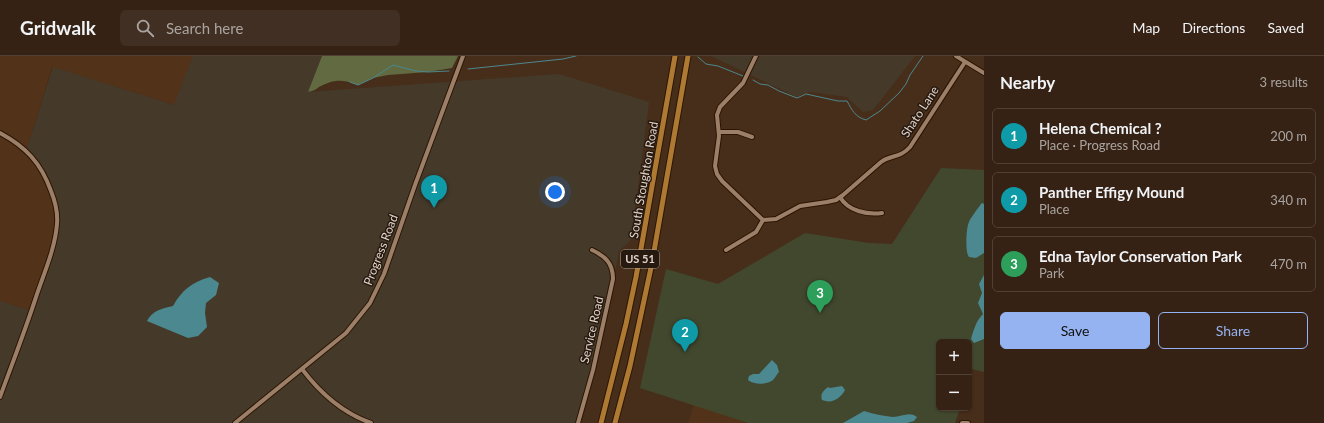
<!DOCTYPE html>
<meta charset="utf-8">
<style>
body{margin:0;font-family:Lato,sans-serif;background:#402f22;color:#f1f3f6}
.controls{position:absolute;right:12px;bottom:12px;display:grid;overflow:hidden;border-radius:6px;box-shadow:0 1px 3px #0004}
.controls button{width:36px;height:36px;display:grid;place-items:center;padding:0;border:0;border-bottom:1px solid #4f3f34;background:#352214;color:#f1f3f6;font:20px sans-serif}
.you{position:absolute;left:555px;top:136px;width:14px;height:14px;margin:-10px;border:3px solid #fff;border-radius:50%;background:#1a73e8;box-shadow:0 0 0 6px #1a73e833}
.badge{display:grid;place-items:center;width:26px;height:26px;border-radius:50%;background:#95b2f1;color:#fff;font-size:13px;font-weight:700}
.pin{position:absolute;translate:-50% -33px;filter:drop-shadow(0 1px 2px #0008)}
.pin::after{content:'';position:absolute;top:21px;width:14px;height:12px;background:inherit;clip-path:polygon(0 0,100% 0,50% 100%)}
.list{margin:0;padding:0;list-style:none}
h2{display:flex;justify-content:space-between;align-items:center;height:52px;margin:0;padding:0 16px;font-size:17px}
h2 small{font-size:13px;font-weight:400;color:#aaa4a0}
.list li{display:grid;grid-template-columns:26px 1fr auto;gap:12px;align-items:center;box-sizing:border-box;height:56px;margin:0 8px 8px;padding:0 8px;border:1px solid #4f3f34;border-radius:6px}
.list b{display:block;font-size:15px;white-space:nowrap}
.list p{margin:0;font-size:13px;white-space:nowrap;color:#aaa4a0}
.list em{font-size:13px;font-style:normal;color:#aaa4a0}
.actions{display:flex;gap:8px;padding:12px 16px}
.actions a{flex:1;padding:9px 0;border:1px solid #95b2f1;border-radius:6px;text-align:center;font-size:14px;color:#95b2f1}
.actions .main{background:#95b2f1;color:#111}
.icon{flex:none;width:22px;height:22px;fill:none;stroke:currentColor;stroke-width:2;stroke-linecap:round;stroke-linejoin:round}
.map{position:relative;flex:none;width:984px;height:367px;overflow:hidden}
header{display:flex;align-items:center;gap:24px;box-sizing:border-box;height:56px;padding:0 20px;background:#352214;border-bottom:1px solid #4f3f34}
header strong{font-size:19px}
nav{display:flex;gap:22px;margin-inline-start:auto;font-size:14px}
.search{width:280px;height:36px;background:#402f22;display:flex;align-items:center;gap:10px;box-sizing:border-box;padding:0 14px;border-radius:6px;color:#aaa4a0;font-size:15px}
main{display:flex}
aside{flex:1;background:#352214}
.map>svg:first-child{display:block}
.built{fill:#523319}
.industrial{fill:#453a2a}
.green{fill:#42482e}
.forest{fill:#616a40}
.water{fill:#4c888f}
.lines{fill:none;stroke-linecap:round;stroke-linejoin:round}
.stream{stroke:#4c888f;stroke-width:1}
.minor-casing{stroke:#2c1502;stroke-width:6}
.major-casing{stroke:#2c1502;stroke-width:7}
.minor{stroke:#9c7f68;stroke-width:4}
.major{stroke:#ae7a33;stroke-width:5}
.labels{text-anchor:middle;stroke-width:3;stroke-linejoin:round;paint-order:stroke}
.shield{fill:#251910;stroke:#aa9b90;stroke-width:1}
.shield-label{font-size:11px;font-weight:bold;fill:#e3d3c7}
.street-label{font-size:12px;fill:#e3d3c7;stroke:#251910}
</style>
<header>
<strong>Gridwalk</strong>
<div class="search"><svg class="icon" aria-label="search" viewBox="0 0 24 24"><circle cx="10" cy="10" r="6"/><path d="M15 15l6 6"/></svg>Search here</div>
<nav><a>Map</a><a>Directions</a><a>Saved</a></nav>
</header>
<main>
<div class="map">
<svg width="984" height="367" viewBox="0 0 984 367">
<rect width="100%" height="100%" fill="#472e1a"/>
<!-- built -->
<path class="built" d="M0 0H193L175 49 52 11 26 95 42 113 56 153 54 185 31 255 0 245Z
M694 349 748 367H688Z"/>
<!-- industrial -->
<path class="industrial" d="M193 0H322L308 36 559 18 649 46 631 184 619 195 604 273 578 367H0V245L31 255 54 185 56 153 42 113 26 95 53 11 174 49Z
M711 0H915L873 54 863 56 847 41 811 36 802 38 797 41Z"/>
<!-- green -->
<path class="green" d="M941 112 984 114V316L972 313 969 323V286H939V352H960L955 367H748L640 332 666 213 718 228 805 177 869 187 892 188Z"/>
<!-- forest -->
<path class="forest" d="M322 0H458L452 12 428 16 388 19 373 22 358 29C342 23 334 23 319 31 315 34 313 35 308 36Z"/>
<!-- water -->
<path class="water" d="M982 147 984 148V197L976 202 969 201C965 196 966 172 969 166 970 163 980 149 982 147Z
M984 219V283L974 287 971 283C974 273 976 265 983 258L978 247 982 237 979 228Z
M210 221 219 227 216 239 206 247 205 257 207 271 198 280 188 282 147 265C153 254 161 253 173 250 182 234 192 226 210 221Z
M772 304 777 309 779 316C777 318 775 322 773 324 767 329 754 329 748 324L749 320 753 318H759Z
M842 330 845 334C840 343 832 348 822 344 820 338 823 335 828 331L830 332Z
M864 355C873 358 883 360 893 361 902 361 909 355 917 361L914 365 907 367H843Z"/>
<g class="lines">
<!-- stream -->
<path class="stream" d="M698 1 706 8 718 10 743 20
M468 13 563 3 576 0
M753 24 760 28 768 29 779 35 797 42 806 38 838 45H847C852 54 855 61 866 64L880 55 899 37 906 28 910 19 923 0
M350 26 358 29 373 22 393 9 416 15 428 16 449 15"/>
<!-- minor casing -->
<g class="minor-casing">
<path id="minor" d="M756 0 743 27 720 51 717 59 719 80 715 110 717 118 722 125 763 164 776 163 800 150 827 146 836 144 843 139 881 106C892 98 899 103 910 91L965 6
M956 0 984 17
M719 76H738L752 81
M0 77C26 91 41 107 51 135 55 145 58 157 57 168 55 193 44 217 36 241 25 275 12 308 0 341
M840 141C848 155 867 159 882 157
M726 194 756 176 763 164
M302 313C320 337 343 357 371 367
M235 367 346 277 370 247 384 218 415 129 463 0
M578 367 593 314 613 223C613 207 605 200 592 194
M962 367H968"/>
</g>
<!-- major casing -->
<g class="major-casing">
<path id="major" d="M601 367 626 268 636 221 675 0
M615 367 630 310 652 207 688 0"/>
</g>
<!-- minor -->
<use href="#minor" class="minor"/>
<!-- major -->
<use href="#major" class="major"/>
</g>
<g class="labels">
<!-- shield labels -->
<rect class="shield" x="621" y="194" width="38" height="18" rx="3"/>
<g class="shield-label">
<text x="640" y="207">US 51</text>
</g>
<!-- street labels -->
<g class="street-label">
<text transform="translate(920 56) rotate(-57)" y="4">Shato Lane</text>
<text transform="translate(644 124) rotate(-80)" y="4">South Stoughton Road</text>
<text transform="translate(381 194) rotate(-69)" y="4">Progress Road</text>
<text transform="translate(592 274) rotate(-77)" y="4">Service Road</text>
</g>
</g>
</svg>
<div class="controls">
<button>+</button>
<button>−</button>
</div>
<div class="you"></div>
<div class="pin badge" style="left:434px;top:152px;background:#0f9aa8">1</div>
<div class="pin badge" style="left:685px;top:296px;background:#0f9aa8">2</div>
<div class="pin badge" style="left:820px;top:257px;background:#2e9e5b">3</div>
</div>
<aside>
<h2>Nearby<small>3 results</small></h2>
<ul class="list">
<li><span class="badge" style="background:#0f9aa8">1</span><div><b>Helena Chemical ?</b><p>Place · Progress Road</p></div><em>200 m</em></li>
<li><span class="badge" style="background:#0f9aa8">2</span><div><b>Panther Effigy Mound</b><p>Place</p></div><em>340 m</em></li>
<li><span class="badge" style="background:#2e9e5b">3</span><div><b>Edna Taylor Conservation Park</b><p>Park</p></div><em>470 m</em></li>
</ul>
<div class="actions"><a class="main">Save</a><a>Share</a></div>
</aside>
</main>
